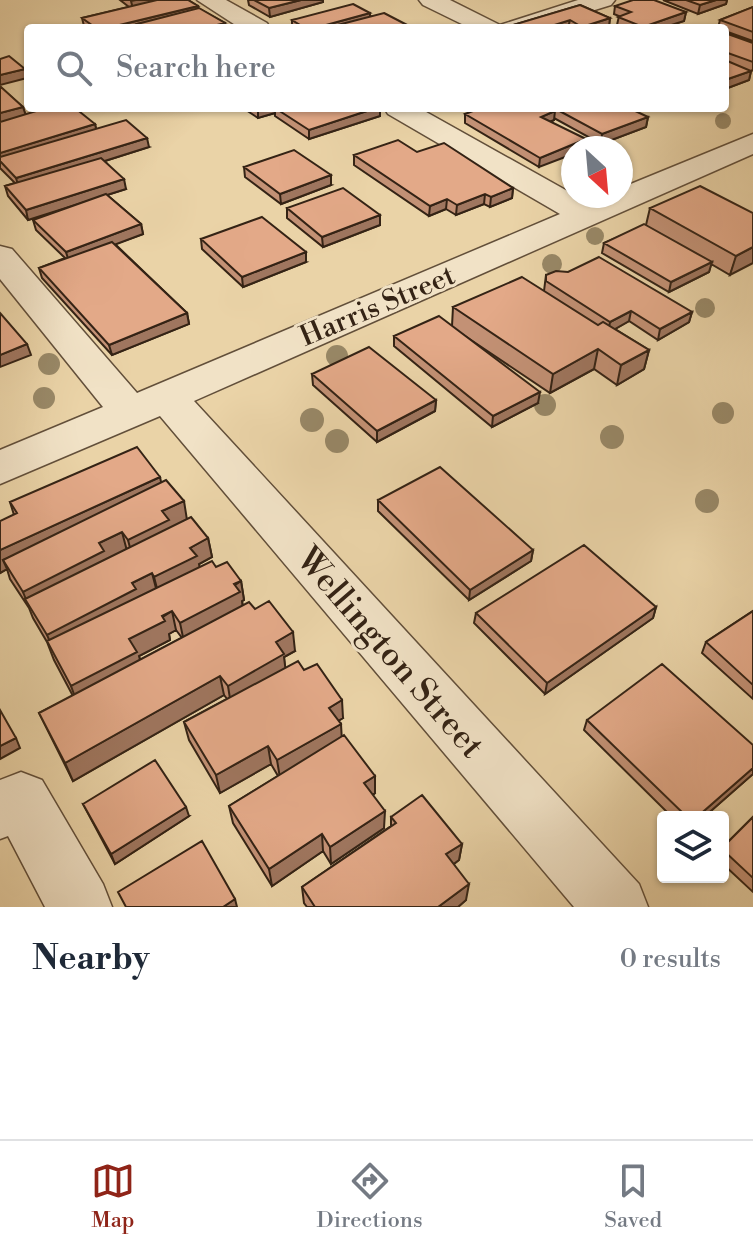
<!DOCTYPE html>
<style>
body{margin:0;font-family:"Libre Bodoni",serif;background:#f6f6f7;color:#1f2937}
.controls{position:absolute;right:24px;bottom:24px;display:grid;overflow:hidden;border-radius:8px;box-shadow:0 2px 6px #0004}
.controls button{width:72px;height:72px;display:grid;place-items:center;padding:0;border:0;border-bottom:2px solid #e0e1e3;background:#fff;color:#1f2937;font:40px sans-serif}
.compass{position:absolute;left:561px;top:136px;width:72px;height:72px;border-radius:50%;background:#fff;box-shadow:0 2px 6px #0004;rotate:154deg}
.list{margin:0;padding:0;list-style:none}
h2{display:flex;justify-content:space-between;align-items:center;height:104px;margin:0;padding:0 32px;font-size:34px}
h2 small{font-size:26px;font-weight:400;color:#747a83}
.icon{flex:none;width:44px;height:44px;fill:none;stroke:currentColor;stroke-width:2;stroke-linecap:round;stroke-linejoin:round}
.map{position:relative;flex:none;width:753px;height:907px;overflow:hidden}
.search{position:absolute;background:#fff;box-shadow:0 2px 6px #0004;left:24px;right:24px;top:24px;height:88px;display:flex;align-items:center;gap:20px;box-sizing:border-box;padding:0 28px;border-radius:8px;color:#747a83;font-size:30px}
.sheet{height:232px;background:#fff}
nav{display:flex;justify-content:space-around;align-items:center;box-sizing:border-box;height:112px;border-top:2px solid #e0e1e3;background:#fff;font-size:22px;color:#747a83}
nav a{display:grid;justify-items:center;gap:4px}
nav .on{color:#8f2418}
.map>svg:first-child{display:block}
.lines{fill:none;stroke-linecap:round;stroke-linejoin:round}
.street-casing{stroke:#624f3a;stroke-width:3}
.street{fill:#f1e2c6;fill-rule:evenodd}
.tree{fill:#988867}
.wall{fill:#c39175;stroke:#342315;stroke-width:2;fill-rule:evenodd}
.shaded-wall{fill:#9f765f;stroke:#342315;stroke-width:2}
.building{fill:#e3a988;stroke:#342315;stroke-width:2}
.labels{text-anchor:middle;stroke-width:6;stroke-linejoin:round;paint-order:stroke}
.street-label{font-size:28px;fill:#342315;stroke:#f1e2c6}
.near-street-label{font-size:34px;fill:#342315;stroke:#f1e2c6}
</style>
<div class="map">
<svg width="753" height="907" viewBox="0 0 753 907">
<rect width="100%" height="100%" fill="#ead3a7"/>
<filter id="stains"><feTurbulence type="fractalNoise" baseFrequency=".0025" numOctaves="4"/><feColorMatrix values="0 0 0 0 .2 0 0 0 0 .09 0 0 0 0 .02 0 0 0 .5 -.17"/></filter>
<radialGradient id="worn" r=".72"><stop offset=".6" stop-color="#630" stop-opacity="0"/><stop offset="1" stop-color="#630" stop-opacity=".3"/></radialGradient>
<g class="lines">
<!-- street casing -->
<g class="street-casing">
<path id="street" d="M197 0H226L267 23 270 28H240Z
M419 0H450L500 25 578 0H615L611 5 536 28H470L423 5Z
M384 108H419L587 202 602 196H621V188L753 134V154L194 401 639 884 648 907H574L160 416 0 484V450L103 407 0 279V246L12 249 137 393 560 214 388 114Z
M21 772 42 780 103 884 112 907H45L8 836 0 839V780Z"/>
</g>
<!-- street -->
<use href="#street" class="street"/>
</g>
<!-- trees -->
<g class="tree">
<circle cx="723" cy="121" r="8"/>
<circle cx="595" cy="236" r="9"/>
<circle cx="552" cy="264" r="10"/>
<circle cx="705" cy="308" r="10"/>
<circle cx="337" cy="356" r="11"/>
<circle cx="49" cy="364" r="11"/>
<circle cx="44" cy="398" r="11"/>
<circle cx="545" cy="405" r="11"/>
<circle cx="723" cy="413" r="11"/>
<circle cx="312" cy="420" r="12"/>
<circle cx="612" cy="437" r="12"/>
<circle cx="337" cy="441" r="12"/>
<circle cx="707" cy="501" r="12"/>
</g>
<!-- wall -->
<path class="wall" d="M120 0H188L198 6V8L225 23V28H86L84 26 82 18 129 7Z
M248 0H323V2L270 17 249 5Z
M663 0H727L726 4 698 14Z
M580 5 610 18 609 26 603 28H503Z
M615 6 686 12 684 21 662 28H624L617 25 619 16 614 14Z
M753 7V41L725 31V28H718L720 20Z
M370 13V16L411 28H292V20Z
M725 33 753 43V70L751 71 749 80 725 89Z
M0 87 23 107 25 114 95 124 96 129 149 147 105 161 126 189 107 195 141 224 143 234 115 244 187 313 189 324 112 355 42 278 39 268 65 258 36 230 33 220 91 200 28 220 8 196 5 186 15 183 0 168Z
M243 108H380V116L309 139 275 116V113L258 118Z
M554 108 648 117 646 127 601 144 554 118V120L551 122 539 167 465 123V114L553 110Z
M417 152 513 188 512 198 490 207 484 204 456 215 446 209 429 216 354 165V155Z
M244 167 331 185 281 204 245 177Z
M287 208 380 215V225L323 247 287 218Z
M650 208 752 214 730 275 711 264 709 272 669 292 602 253 604 243 646 225Z
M201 239 306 262 243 287 202 249Z
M546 275 692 312 689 322 658 340 629 321 615 329 649 350 644 369 617 385 594 369 550 393 462 334 538 403 492 427 394 346V336L452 326 453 307 544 291Z
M312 374 436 400 435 411 377 442 313 385Z
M161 483 187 519 208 538 212 557 199 564V568L216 567 241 581 244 600 242 601 243 606 295 651 284 657 285 668 304 670 343 718 338 721 341 724V737L375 793 373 795 384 828 331 864 323 851 272 886 233 823 229 806 278 776 271 764 220 793 189 740 184 722 227 699 224 695 73 781 39 713 73 696 54 660 47 642 33 618 29 608 10 579 7 569 0 573 14 515 10 502ZM176 630 182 638 140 660 139 656 170 640 169 634Z
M378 500 533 550 531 561 469 600 378 511Z
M656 607 653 618 545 694 474 623 476 613Z
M753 611V699L702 653 706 642Z
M587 720 753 774 704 817H672L584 730Z
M83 804 189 816 115 864Z
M391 817 462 844 459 860 454 864 466 900 458 907H307L304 903 302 887 391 826Z
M753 817V892L723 864V847Z"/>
<!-- shaded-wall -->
<path class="shaded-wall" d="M136 0H172L133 9 131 1Z
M301 0H323V2L270 17 269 8Z
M716 0H727L726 4 698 14 700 5Z
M198 6V14L137 24V28H107Z
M686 12 684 21 662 28H642L643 27Z
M370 13V22L347 28H315Z
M610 18 609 26 603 28H582V27Z
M570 20 568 28H545Z
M225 23V28H205Z
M25 69 27 78 0 85V75Z
M751 71 749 80 725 89V80Z
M23 107 26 116 0 123V113Z
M261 108H274L275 113 258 118V109Z
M376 108H380V116L309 139V130Z
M555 111 554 120 540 126 541 117Z
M648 117 646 127 601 144 602 134Z
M95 124 97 133 0 161V153Z
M147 138 149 147 19 188 16 178Z
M586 139 585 148H573V154L539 167 540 158Z
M331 175V185L281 204 280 194Z
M124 179 126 189 28 220 26 210Z
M513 188 512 198 490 207 491 197Z
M485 194 484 204 456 215 457 205Z
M447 199 446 209 429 216 430 206Z
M380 215V225L323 247 322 237Z
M141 224 143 234 69 262 66 252Z
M753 247V263L730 275 736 256Z
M306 252V262L243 287 242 277Z
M712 262 709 272 669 292 671 282Z
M631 311 629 321 608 333 610 322Z
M692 312 689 322 658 340 660 329Z
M187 313 189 324 112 355 109 345Z
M27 344 31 355 0 367V355Z
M598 349 594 369 550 393 553 374Z
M649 350 644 369 617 385 621 365Z
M540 392 538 403 492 427 493 416Z
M436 400 435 411 377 442V431Z
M160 477 164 496 3 560 7 569 0 573V550Z
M184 501 187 520 133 559 128 540 162 511Z
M122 532 127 551 27 602 23 592 99 543Z
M208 538 212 557 199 564 201 575 159 596 154 577 190 548Z
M533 550 531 561 469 600 470 590Z
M152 573 157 592 55 654 47 635 132 583Z
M241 581 244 600 242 601 243 611 184 642 180 623Z
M656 607 653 618 545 694 547 683Z
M172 611 176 630 169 634 170 640 139 656 143 671 78 705 71 686 129 639Z
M293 632 295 651 284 657 286 673 231 705 228 686 276 642Z
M220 676 224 695 73 781 65 763Z
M342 700 343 718 330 726 329 708Z
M341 724 342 742 280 778 277 760Z
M16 738 20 748 0 759V746Z
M268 746 271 764 220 793 216 775Z
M753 768V774L704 817H697Z
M375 776V793L364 801V783Z
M186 807 189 816 115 864 111 854Z
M385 811 384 828 331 864 330 847Z
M322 834 323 851 272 886 269 869Z
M462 844 459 860 444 871 446 854Z
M469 884 466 900 458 907H438Z
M235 899 237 907H223Z"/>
<!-- building -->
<path class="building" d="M157 0H188L198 6 107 28H96L82 18Z
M254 0H301L269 8Z
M633 0H654L686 12 643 27 618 17 631 12 615 6Z
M686 0H716L700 5Z
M353 4 370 13 315 28H305L292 20Z
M580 5 610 18 582 27 570 20 545 28H503Z
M753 7V32L720 20Z
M199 8 225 23 205 28H143L137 24Z
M384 13 411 27 326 28Z
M725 33 753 43V62L725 52Z
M9 56 25 69 0 75V59Z
M725 60 751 71 725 80Z
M0 87H1L23 107 0 113Z
M46 108H75L95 124 0 153V122Z
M275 108H376L309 130Z
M481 108H549L555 111 541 117 586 139 540 158 465 114Z
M554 108H629L648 117 602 134Z
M126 120 147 138 16 178 0 161V157Z
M398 140 417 152 444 143 513 188 491 197 485 194 457 205 447 199 430 206 354 155Z
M294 150 331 175 280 194 244 167Z
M101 158 124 179 26 210 5 186Z
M700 186 753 213V247L736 256 650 208Z
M343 188 380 215 322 237 287 208Z
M106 194 141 224 66 252 33 220Z
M262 217 306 252 242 277 201 239Z
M644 224 712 262 671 282 604 243Z
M112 242 187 313 109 345 39 268Z
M599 257 692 312 660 329 631 311 610 322 546 281V275L556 271 568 272Z
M522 277 598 325 603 322 649 350 621 365 598 349 553 374 453 307Z
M0 313 27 344 0 355Z
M439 316 540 392 493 416 394 336Z
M369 347 436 400 377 431 312 374Z
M137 447 160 477 0 550V521L17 513 10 502Z
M440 467 533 550 470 590 378 500Z
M166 480 184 501 162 511 169 520 128 540 122 532 99 543 104 551 23 592 3 560Z
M191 517 208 538 190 548 197 556 154 577 152 573 132 583 136 589 47 635 25 599Z
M584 545 656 607 547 683 476 613Z
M212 561 216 567 227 562 241 581 234 584 240 592 180 623 172 611 162 616 165 621 129 639 137 652 71 686 47 641Z
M269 601 293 632 276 642 284 654 228 686 220 676 65 763 39 713 249 602 255 609Z
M753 611V685L706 642Z
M298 661 304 670 317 664 342 700 329 708 341 724 277 760 268 746 216 775 184 722Z
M662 664 753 745V768L697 817H687L587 720Z
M0 710 16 738 0 746Z
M344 735 375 776 364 783 385 811 330 847 322 834 269 869 229 806Z
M155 760 186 807 111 854 83 804Z
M422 795 462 844 446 854 469 884 438 907H315L302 887 396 823 391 817Z
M753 817V878L723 850V847Z
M202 841 235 899 223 907H126L118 892Z"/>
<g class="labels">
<!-- street labels -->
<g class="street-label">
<text transform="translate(377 305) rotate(-23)" y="10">Harris Street</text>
</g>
<!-- near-street labels -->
<g class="near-street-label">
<text transform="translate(391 652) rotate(49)" y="12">Wellington Street</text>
</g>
</g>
<rect width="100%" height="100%" filter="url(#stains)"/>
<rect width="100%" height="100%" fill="url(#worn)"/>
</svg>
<div class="controls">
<button><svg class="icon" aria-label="layers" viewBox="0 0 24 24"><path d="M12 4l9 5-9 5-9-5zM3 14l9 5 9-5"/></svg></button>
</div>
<svg class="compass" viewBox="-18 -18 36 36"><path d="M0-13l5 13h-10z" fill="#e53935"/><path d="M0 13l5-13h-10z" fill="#747a83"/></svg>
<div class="search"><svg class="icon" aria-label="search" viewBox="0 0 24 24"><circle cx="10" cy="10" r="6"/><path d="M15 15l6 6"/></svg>Search here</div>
</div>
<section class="sheet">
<h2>Nearby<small>0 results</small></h2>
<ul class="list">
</ul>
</section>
<nav>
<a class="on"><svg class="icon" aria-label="map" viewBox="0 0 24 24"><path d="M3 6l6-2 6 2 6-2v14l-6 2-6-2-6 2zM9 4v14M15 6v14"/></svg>Map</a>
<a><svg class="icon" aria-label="directions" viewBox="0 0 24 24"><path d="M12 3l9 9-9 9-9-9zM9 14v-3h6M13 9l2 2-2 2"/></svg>Directions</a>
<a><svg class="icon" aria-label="saved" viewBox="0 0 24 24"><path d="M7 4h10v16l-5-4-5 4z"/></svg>Saved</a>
</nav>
